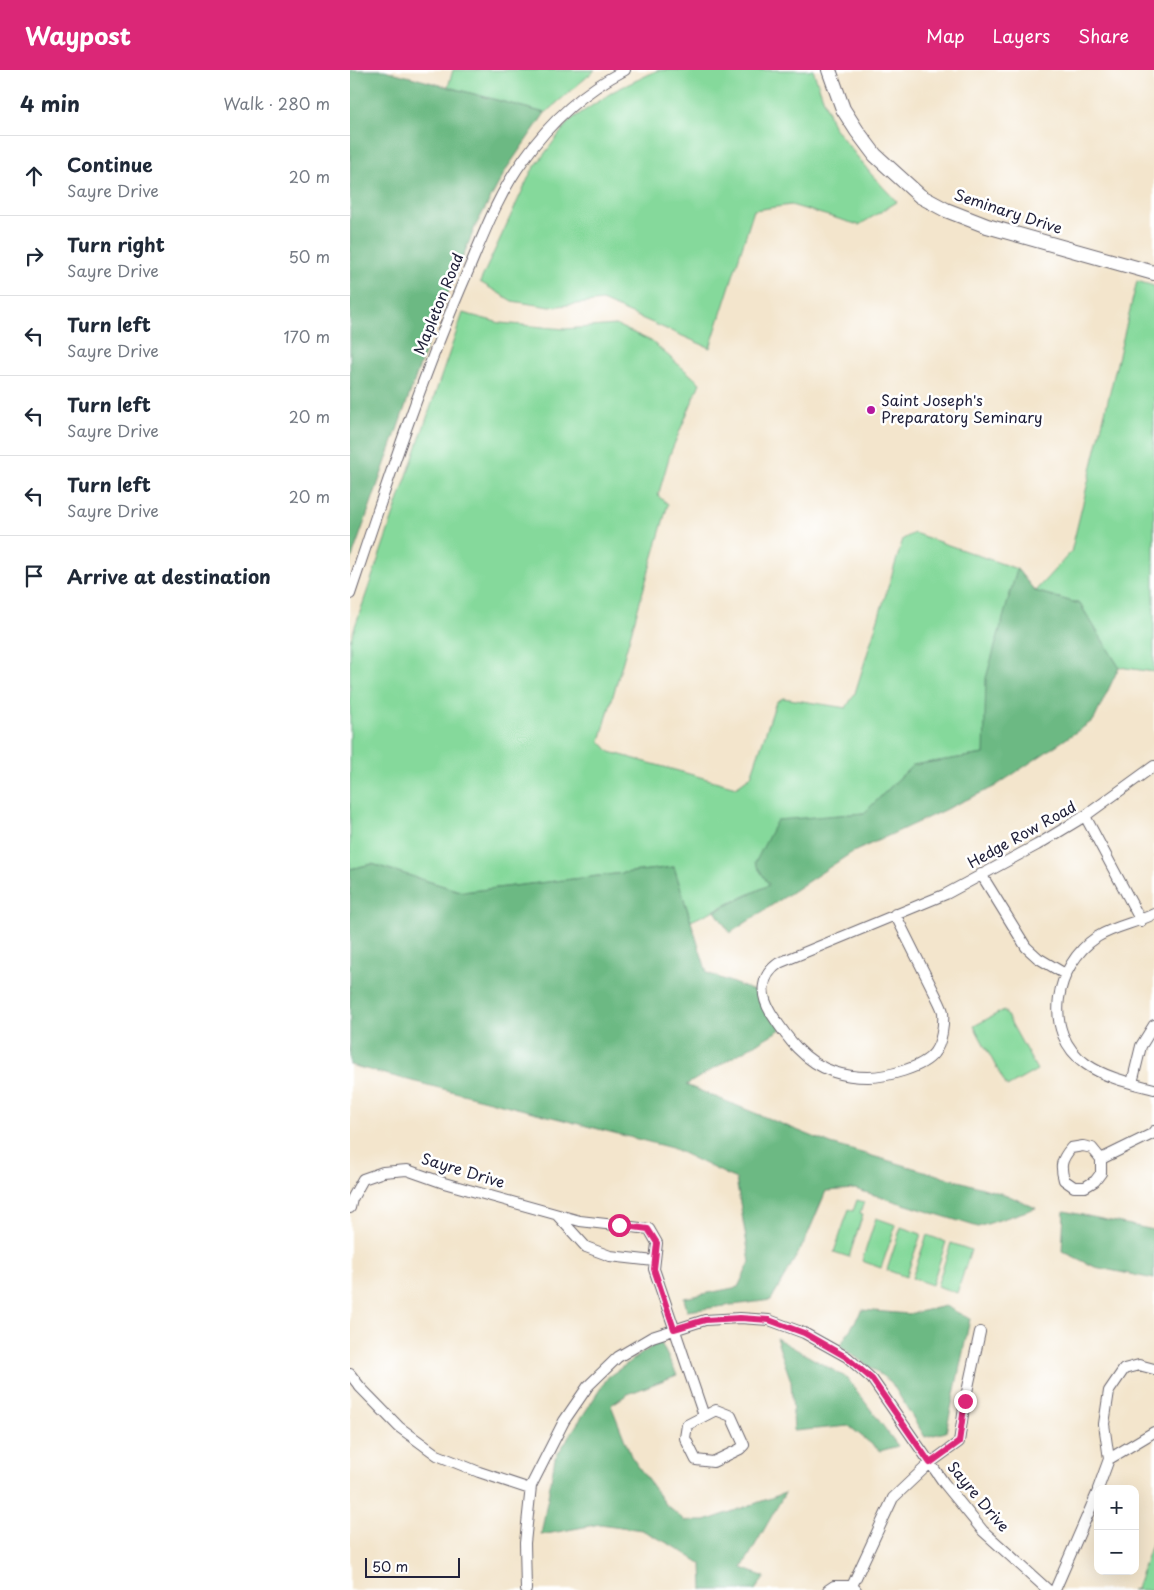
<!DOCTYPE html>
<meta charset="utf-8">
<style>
body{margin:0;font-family:"Playpen Sans",sans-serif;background:#f6f6f7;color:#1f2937}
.controls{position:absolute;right:15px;bottom:15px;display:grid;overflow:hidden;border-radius:10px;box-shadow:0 5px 20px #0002}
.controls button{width:45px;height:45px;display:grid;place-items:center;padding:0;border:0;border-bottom:1px solid #e0e1e3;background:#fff;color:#1f2937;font:25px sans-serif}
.scale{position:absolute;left:15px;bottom:12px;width:95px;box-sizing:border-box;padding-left:5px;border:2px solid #22223b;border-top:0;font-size:14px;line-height:18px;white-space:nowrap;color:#22223b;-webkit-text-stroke:4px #fff;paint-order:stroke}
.stop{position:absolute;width:15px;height:15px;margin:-11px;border:4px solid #db2777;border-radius:50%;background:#fff}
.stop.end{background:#db2777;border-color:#fff;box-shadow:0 1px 5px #0008}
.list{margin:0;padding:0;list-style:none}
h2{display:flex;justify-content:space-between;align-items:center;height:65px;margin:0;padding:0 20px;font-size:21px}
h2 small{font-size:16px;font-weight:400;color:#747a83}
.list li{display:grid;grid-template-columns:32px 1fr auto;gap:15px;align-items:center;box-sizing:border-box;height:80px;padding:0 20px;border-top:1px solid #e0e1e3}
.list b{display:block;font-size:19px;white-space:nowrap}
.list p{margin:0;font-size:16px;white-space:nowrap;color:#747a83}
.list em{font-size:16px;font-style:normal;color:#747a83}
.icon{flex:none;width:28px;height:28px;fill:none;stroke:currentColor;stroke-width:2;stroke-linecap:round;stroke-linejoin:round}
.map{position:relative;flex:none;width:804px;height:1520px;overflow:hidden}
header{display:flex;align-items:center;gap:30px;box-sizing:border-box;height:70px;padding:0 25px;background:#db2777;color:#fff}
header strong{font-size:24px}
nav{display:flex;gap:28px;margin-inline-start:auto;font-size:18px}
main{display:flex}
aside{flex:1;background:#fff}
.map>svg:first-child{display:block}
.green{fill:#85d99b;stroke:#547e6b}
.forest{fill:#6cb983;stroke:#476e5f}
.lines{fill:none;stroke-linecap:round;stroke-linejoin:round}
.minor-casing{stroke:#6b666e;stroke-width:12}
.tertiary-casing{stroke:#6b666e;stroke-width:16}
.minor{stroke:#fff;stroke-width:10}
.tertiary{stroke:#fff;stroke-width:14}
.route{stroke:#db2777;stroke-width:6}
.poi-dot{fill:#b5179e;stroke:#fff;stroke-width:2}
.labels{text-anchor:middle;stroke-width:5;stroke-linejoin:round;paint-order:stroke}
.street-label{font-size:15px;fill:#22223b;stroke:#fff}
.poi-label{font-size:15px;fill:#22223b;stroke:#fff;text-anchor:start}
</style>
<header>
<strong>Waypost</strong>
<nav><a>Map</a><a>Layers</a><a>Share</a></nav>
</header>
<main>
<aside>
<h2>4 min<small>Walk · 280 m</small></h2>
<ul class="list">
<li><svg class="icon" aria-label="ahead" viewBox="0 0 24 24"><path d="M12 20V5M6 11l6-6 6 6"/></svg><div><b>Continue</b><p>Sayre Drive</p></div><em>20 m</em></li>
<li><svg class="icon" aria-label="right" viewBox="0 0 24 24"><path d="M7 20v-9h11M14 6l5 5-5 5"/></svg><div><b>Turn right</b><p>Sayre Drive</p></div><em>50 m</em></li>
<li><svg class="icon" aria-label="left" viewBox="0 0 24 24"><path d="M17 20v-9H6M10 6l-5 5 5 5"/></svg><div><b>Turn left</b><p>Sayre Drive</p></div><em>170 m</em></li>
<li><svg class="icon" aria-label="left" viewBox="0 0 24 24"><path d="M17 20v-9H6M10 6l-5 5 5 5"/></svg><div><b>Turn left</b><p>Sayre Drive</p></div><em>20 m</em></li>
<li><svg class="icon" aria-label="left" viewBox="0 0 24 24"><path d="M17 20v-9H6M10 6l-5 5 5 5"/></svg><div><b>Turn left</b><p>Sayre Drive</p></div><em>20 m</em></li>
<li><svg class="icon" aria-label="arrive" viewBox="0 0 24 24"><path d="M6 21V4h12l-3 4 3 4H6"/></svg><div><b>Arrive at destination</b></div></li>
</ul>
</aside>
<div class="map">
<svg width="804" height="1520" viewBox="0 0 804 1520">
<rect width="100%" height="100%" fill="#fff"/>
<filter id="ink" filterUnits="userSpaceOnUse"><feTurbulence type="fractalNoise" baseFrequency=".02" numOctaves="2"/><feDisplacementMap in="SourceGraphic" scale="10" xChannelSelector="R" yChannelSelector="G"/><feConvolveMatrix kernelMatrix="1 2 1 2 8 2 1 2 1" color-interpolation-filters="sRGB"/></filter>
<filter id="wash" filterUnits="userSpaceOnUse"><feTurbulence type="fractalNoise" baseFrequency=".0096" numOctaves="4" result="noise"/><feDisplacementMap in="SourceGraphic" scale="20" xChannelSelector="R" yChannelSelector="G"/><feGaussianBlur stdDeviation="1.12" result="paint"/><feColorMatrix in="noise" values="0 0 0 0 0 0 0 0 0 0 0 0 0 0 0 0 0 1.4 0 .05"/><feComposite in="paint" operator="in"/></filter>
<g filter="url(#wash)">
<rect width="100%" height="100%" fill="#f3e5cc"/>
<!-- green -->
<path class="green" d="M103 0H245L195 43 98 17Z
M308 0H463L483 56 521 104 547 132 509 155 441 135 404 140 360 278 252 231 200 237 162 231 130 212 181 102 219 51 264 21Z
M787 211 804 216V602L769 597 730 534 685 521 721 482Z
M113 243 150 253 215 259 266 255 301 271 350 313 320 384 308 426 318 434 250 671 260 682 386 717 401 706 426 632 433 628 496 638 505 623 553 469 564 463 667 499 635 661V684L563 695 514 743 427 751 419 815 341 851 324 797 113 822 22 794 0 799V571Z
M654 940 687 1000 657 1017 624 956Z
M507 1130 514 1132 510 1143 513 1144 499 1187 484 1182 499 1139 503 1141Z
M526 1148 546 1155 531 1198 512 1191Z
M551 1157 571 1164 556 1207 537 1200Z
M577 1165 596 1172 582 1215 562 1208Z
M601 1173 621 1180 607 1223 587 1216Z
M804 1465V1520H781L786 1519Z"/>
<!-- forest -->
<path class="forest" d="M0 0H34L195 43 157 98 125 157 78 272 0 493Z
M667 499 685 521 730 534 769 597 744 650 644 717 501 783 380 863 365 841 419 815 405 793 427 750 514 743 563 695 634 684 636 608Z
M22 794 113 822 324 797 357 903 415 925 431 959 336 1015 481 1074 657 1125 686 1138 628 1157 505 1119 476 1121 454 1173 421 1230 337 1241 334 1228 388 1217 400 1192 386 1109 322 1078 0 995V799Z
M714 1141 804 1160V1209L745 1197 712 1181Z
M595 1236 620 1249 596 1362 575 1367 541 1312 490 1276 512 1240 559 1244Z
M426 1268 497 1308 548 1376 530 1381 499 1356 444 1361 441 1311Z
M310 1271 327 1305 278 1324 261 1335 281 1386 314 1433 335 1451H355L435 1423 392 1498 415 1507 405 1520H353L352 1494 327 1478 292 1460 250 1454 191 1465 205 1388 258 1307Z"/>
</g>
<g filter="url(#ink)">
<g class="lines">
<!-- minor casing -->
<g class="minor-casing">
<path id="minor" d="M0 524C36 416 72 306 118 201 134 163 149 123 174 89 200 52 234 21 275 0
M735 746 791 851
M631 804 676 877 688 888 715 904
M545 844 587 928C589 932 592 938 593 942 594 954 592 973 584 983 573 998 536 1007 518 1007 508 1007 493 1005 484 1002 454 992 437 968 421 943 410 925 410 906 429 893L596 824 687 775 735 746 804 696
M804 844C786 853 765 856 747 867 705 895 691 962 736 994 756 1008 781 1013 804 1019
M782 1013 791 976 804 955
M733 1076 742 1078 751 1089V1103L745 1111 735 1117H724L714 1110C710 1096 711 1090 721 1078Z
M751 1089 802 1064 804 1061
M0 1138 2 1129 13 1109 33 1102 57 1100 94 1113 230 1151 299 1159 307 1173 304 1199 354 1346
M207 1145 236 1177 260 1186 304 1191
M0 1304 10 1317 49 1357 87 1385 129 1402 180 1419
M366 1340 381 1346 394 1375 390 1379 363 1392 346 1390 335 1368 337 1355Z
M759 1389 804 1362
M748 1419 759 1389 754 1354 759 1321 774 1299 789 1295 804 1299
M502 1516 543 1428 580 1393 609 1372 615 1331 630 1262
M176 1520 175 1473 181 1416 214 1351 238 1316 268 1287 302 1267 355 1250 390 1248 419 1250 454 1263 497 1287 522 1309 594 1413 633 1461 698 1520
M478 1520 484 1516H502L506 1520
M705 1520 748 1421"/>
</g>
<!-- tertiary casing -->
<g class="tertiary-casing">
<path id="tertiary" d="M479 0 493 39 507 61 525 85 570 126 596 140 637 156 804 203"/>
</g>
<!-- minor -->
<use href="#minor" class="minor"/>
<!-- tertiary -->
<use href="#tertiary" class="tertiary"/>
</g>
</g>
<g class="lines" filter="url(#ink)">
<!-- route -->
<path class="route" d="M269 1155 298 1159 307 1173 304 1199 324 1259 355 1250 390 1248 419 1250 454 1263 496 1287 522 1309 580 1393 609 1372 615 1331"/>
</g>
<!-- markers -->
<circle class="poi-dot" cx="521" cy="340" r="5"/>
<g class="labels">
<!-- street labels -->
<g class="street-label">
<text transform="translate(658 142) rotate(18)" y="5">Seminary Drive</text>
<text transform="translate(89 234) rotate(-68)" y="5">Mapleton Road</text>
<text transform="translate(672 765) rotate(-29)" y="5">Hedge Row Road</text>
<text transform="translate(113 1101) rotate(17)" y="5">Sayre Drive</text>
<text transform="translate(628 1427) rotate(50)" y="5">Sayre Drive</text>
</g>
<!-- poi labels -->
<g class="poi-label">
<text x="531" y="336">Saint Joseph's<tspan x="531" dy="17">Preparatory Seminary</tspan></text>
</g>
</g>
</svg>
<div class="controls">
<button>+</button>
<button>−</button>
</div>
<div class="scale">50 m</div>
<div class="stop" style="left:269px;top:1155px"></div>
<div class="stop end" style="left:615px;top:1331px"></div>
</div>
</main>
